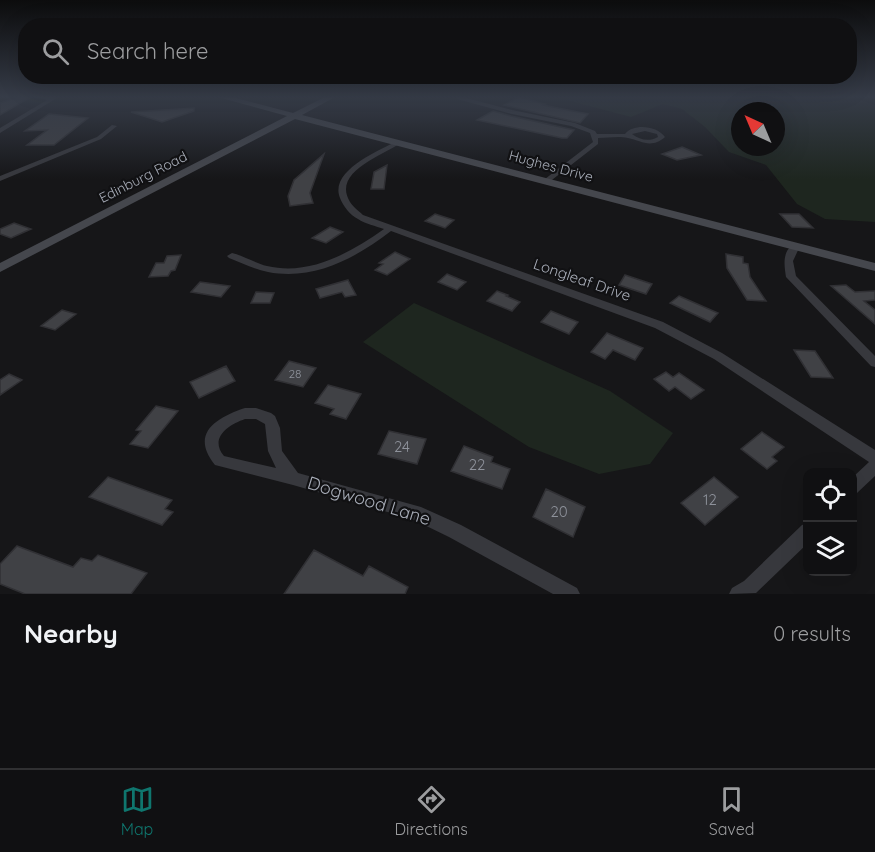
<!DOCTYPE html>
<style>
body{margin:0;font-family:Quicksand,sans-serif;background:#19191b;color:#f1f3f6}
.controls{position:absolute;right:18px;bottom:18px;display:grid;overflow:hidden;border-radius:12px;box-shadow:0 6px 24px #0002}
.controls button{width:54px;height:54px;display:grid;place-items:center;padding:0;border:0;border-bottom:2px solid #303032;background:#101012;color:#f1f3f6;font:30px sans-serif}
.compass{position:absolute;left:731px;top:102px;width:54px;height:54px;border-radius:50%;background:#101012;box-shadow:0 6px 24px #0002;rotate:316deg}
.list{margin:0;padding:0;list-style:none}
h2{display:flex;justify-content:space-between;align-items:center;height:78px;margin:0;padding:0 24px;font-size:26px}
h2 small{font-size:20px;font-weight:400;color:#9c9d9f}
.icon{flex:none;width:33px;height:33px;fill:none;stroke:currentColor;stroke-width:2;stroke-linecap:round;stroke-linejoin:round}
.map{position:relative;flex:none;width:875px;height:594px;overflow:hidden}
.search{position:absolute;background:#101012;box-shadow:0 6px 24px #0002;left:18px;right:18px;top:18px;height:66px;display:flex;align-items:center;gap:15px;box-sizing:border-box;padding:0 21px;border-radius:24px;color:#9c9d9f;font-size:22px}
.sheet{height:174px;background:#101012}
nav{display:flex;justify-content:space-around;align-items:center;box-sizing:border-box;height:84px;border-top:2px solid #303032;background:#101012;font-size:16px;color:#9c9d9f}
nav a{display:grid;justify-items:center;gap:3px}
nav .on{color:#0f766e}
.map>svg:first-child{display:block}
.green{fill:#1e261f;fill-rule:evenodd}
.building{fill:#404145;stroke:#303034;stroke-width:1.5}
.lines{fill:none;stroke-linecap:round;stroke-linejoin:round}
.street{fill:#37383d;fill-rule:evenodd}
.secondary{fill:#45474d;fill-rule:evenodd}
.labels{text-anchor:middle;stroke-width:4.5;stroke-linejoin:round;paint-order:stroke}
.number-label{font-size:12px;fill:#8e929b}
.far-street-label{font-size:14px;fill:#a8adb8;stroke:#111113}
.street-label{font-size:15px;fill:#a8adb8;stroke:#111113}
.near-number-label{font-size:15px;fill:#8e929b}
.near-street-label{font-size:18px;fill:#a8adb8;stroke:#111113}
</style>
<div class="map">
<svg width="875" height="594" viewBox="0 0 875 594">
<rect width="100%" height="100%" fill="#161618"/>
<!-- green -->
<path class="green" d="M551 96H850L875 105V222L825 219 797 204 766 165 729 152 705 127 682 109 663 104 631 117ZM740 111H776V147H740Z
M414 303 610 391 673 433 650 464 599 474 529 447 363 342Z"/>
<!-- building -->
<path class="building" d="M20 96 29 98 0 115V103Z
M519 97 545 104 543 105 588 114 580 123 504 105Z
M194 108V111L162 122 131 112Z
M493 111 511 116 574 130 567 138H562L477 120Z
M49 114 88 118 54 145H27L47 130 25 131Z
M682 147 701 155 677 160 662 154Z
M324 154 310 193 313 203 290 206 288 196 294 180Z
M387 165 384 189H371L374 172Z
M435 214 454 220 445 228 425 221Z
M780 214H799L813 228 792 227Z
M14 223 31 229 11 238 0 234V229Z
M330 227 343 232 326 243 312 238Z
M395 252 410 259 387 275 375 270 383 264 379 263Z
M726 254 743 257V263L748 264 750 277 766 301 747 300 727 268Z
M181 255 175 270 171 271 168 276 149 277 156 263H164L167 256Z
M447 274 466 282 457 290 438 282Z
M625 275 652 284 646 294 619 285Z
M348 280 356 295 345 297 342 292 320 298 316 289Z
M200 282 230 286 221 297 191 292Z
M846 285 855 292 875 291V300L864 301 875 310V324L831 286Z
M497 291 508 295 506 296 520 302 512 311 487 301Z
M256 292 274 293 270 303H251Z
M679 296 718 313 710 322 670 303Z
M62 310 76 314 55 330 41 326Z
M551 311 578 322 569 334 541 322Z
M607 333 643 348 635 360 613 350 605 359 591 352Z
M794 350 815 351 833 378 811 377Z
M289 361 316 368 303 387 275 380Z
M226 366 235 381 199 398 190 382Z
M666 372 673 377 679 373 704 390 691 399 675 387 669 391 654 379Z
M9 374 22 380 0 395V380Z
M328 385 361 394 346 419 330 414 334 409 315 403Z
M156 406 178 411 148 448 130 444 141 431 136 430Z
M389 431 426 439 417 464 378 454Z
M762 432 784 447 772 457 777 461 767 469 741 449Z
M464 446 493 457 491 462 510 469 502 489 451 471Z
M108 477 172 500 165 509 173 512 162 525 89 497Z
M714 477 738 497 705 525 681 503Z
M546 489 585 507 573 537 533 517Z
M17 546 73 567 81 558 92 561 98 555 147 573 131 594H25L0 584V564Z
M314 550 363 576 369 566 408 587 405 594H284Z"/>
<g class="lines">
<!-- street -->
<path class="street" d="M30 96H60L0 133V128L47 100Z
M459 96 512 110 575 123 595 131 597 134H625C634 123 657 126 665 137 651 149 642 141 628 138 619 136 607 138 598 138V144L548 183H545V179L593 142 590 133 571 126 512 114 457 99 456 98ZM645 131 657 134 658 137C649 142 640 140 632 134Z
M112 125 117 126 101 139 0 181V176L97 137Z
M397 141 402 142C385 155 331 171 350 202 353 207 359 211 363 215L663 322 722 353 875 450V476L857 493 852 495V478L869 462 714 359 655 328 391 231C356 258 314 281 268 272 254 269 242 263 229 258L227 256 232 253C244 256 255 263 267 266 310 276 350 253 384 229 376 226 365 224 358 219 350 215 343 206 340 198 329 171 378 151 397 141Z
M795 243 800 246 793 261 796 276 875 356V367L871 366 786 277C784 264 782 251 795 243Z
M245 408H256L271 413 275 416 280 428 282 451 298 473 421 507 461 525 577 588 580 594H553L449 537 412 519 293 485 215 465C190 434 215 418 245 408ZM245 419H256L265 424 268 451 276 468 224 456C209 438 228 425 245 419Z
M808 523V543L756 593 729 594 732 588 744 581 802 525Z"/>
<!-- secondary -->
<path class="secondary" d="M214 96H228L293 113 327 96H337L302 115 875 263V271L295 119 0 272V263L287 116Z"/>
</g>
<!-- sky -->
<linearGradient id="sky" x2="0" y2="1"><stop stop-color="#0c0c0d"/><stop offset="0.54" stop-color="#363c48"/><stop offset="1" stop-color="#363c48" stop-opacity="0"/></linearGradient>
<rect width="875" height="179" fill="url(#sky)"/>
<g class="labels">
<!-- number labels -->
<g class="number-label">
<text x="295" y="378">28</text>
</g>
<!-- far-street labels -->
<g class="far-street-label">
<text transform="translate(551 166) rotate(15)" y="5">Hughes Drive</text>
<text transform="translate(143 177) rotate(-27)" y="5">Edinburg Road</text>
</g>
<!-- street labels -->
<g class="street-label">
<text transform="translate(582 280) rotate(19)" y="5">Longleaf Drive</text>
</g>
<!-- near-number labels -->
<g class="near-number-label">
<text x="402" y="452">24</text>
<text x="477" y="470">22</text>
<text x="710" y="505">12</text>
<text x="559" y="517">20</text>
</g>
<!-- near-street labels -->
<g class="near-street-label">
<text transform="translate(369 501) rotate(17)" y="6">Dogwood Lane</text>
</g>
</g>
</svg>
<div class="controls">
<button><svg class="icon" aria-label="locate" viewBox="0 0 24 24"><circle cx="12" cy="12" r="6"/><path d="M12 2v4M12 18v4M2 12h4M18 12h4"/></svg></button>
<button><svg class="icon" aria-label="layers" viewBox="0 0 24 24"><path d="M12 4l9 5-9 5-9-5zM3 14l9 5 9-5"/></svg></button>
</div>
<svg class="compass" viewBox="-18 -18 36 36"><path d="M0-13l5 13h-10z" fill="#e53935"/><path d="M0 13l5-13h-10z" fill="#9c9d9f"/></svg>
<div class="search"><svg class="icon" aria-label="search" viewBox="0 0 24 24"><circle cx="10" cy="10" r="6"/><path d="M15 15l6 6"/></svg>Search here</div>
</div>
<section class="sheet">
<h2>Nearby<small>0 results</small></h2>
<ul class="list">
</ul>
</section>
<nav>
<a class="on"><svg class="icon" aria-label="map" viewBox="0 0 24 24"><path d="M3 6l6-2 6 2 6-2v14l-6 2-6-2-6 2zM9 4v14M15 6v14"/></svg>Map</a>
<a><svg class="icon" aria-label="directions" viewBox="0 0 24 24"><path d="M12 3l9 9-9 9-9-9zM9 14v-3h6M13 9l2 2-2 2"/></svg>Directions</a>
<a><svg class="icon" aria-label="saved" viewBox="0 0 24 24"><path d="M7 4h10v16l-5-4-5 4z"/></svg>Saved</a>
</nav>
